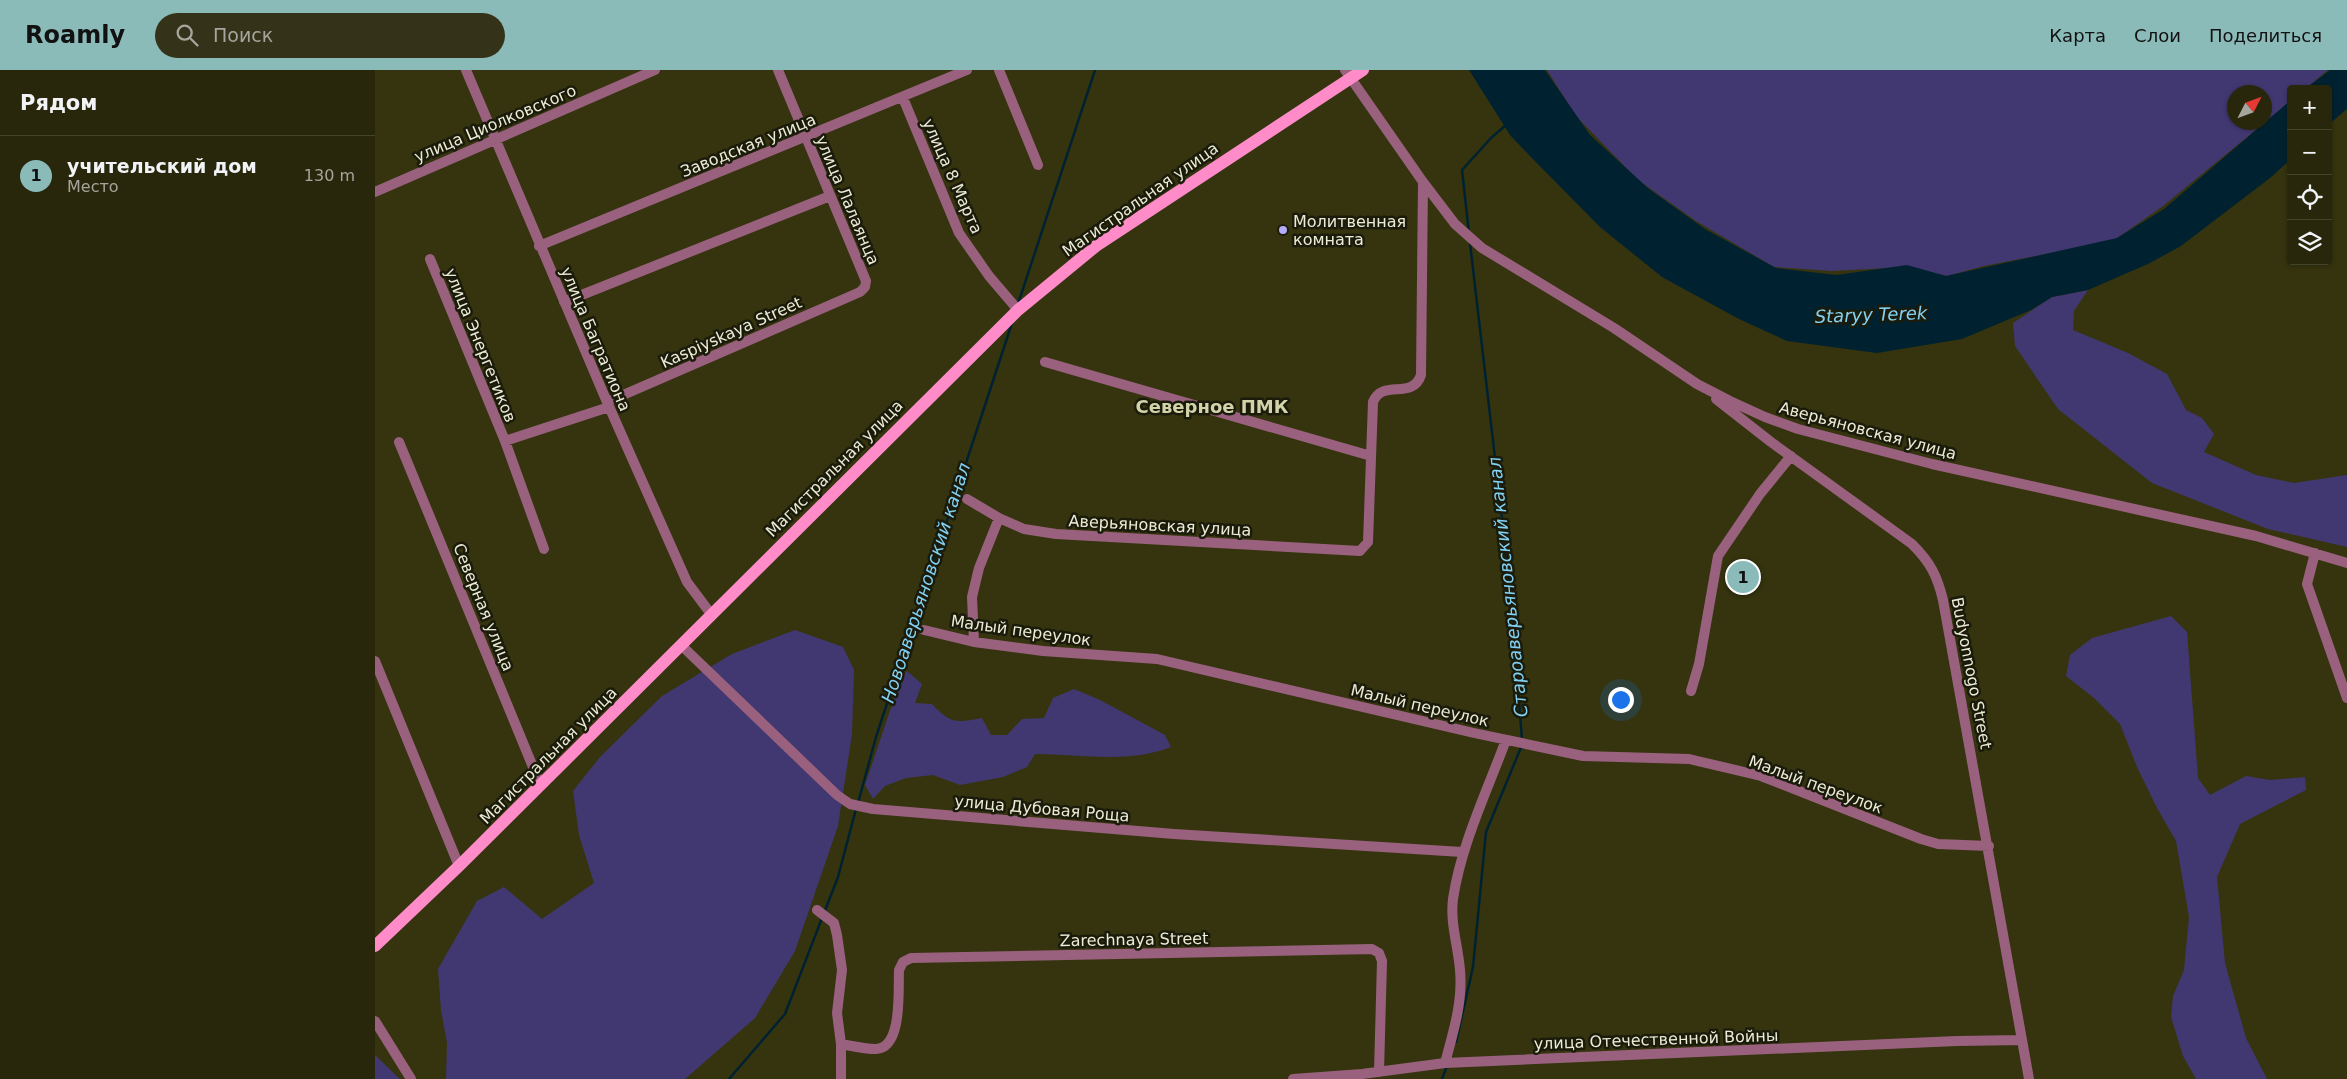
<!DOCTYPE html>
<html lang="ru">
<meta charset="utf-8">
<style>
body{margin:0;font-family:"DejaVu Sans",sans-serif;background:#343319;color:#f1f3f6}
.controls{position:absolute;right:15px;top:15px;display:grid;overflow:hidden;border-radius:5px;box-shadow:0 1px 4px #0004}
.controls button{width:45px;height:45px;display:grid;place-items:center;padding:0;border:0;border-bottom:1px solid #44442c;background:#28270b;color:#f1f3f6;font:25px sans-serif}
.compass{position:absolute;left:1852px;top:15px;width:45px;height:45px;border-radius:50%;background:#28270b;box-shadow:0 1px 4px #0004;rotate:48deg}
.you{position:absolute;left:1245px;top:629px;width:18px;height:18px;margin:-12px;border:4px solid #fff;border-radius:50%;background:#1a73e8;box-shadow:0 0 0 8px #1a73e833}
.badge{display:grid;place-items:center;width:32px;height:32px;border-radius:50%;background:#8bbbb9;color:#111;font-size:16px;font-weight:700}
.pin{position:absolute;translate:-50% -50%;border:2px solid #fff;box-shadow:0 1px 5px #0006}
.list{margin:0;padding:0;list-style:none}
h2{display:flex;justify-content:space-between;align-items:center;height:65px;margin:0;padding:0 20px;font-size:21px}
h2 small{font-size:16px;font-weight:400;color:#a5a59d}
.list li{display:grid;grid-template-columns:32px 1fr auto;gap:15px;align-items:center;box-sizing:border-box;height:80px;padding:0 20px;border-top:1px solid #44442c}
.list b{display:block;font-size:19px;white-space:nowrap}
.list p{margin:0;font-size:16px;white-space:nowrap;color:#a5a59d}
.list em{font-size:16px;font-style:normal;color:#a5a59d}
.icon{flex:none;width:28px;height:28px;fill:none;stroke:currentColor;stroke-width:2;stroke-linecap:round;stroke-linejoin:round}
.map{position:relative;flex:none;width:1972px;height:1009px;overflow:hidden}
header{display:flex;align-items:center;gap:30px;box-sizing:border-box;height:70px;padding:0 25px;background:#8bbbb9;color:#111}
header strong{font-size:24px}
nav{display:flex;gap:28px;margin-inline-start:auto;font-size:18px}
.search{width:350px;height:45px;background:#343319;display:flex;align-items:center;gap:12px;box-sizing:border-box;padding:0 18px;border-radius:28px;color:#a5a59d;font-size:19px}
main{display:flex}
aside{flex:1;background:#28270b}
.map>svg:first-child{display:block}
.green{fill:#413871;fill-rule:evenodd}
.water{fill:#002230}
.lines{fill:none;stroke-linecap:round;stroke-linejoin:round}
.stream{stroke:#002230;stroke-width:2.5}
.minor{stroke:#99617e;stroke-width:10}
.major{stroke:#ff8cc9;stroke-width:12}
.poi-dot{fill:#b4acf9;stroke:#1b1b0b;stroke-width:2}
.labels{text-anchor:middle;stroke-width:5;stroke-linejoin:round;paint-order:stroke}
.street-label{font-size:16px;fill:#ebebd6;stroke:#1b1b0b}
.poi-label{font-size:16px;fill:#ebebd6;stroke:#1b1b0b;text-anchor:start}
.water-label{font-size:18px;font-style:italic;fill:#82d1f3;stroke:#1b1b0b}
.neighbourhood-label{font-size:18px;font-weight:bold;fill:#d3d3aa;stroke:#1b1b0b}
</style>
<header>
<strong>Roamly</strong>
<div class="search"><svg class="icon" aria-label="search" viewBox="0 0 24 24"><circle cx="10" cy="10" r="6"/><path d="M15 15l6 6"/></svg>Поиск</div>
<nav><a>Карта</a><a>Слои</a><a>Поделиться</a></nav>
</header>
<main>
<aside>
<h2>Рядом<small></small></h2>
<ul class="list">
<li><span class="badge">1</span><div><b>учительский дом</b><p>Место</p></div><em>130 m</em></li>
</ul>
</aside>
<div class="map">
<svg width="1972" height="1009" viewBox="0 0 1972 1009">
<rect width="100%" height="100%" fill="#35340f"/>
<!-- green -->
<path class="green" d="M1172 0H1953L1930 19H1916V31L1788 136 1738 171 1609 196 1572 206 1533 197 1456 201 1399 197 1321 151 1263 110 1201 46ZM1860 22H1890V52H1860Z
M1713 220 1699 241 1698 260 1753 283 1792 304 1811 340 1827 348 1839 364 1829 382 1881 405 1919 413 1972 405V477L1893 459 1777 413 1683 339 1640 276 1638 253 1677 227Z
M1796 546 1812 562 1823 708 1835 725 1871 706 1895 710 1930 707 1931 720 1865 754 1842 807 1850 893 1871 968 1892 1009H1821L1808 986 1796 947 1798 926 1809 900 1814 847 1801 771 1782 738 1762 697 1745 654 1719 628 1691 606 1695 585 1717 568Z
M420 560 468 577 479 600 477 664 463 756 420 881 380 948 310 1009H71L72 973 66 940 63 899 102 831 129 817 167 849 219 813 204 765 198 721 225 687 287 626 357 584Z
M532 601 547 614 540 633 557 634C576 654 580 653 607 648L616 665H632L647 649 669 648 678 628 699 619 725 630 790 665 796 677C753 694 705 684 660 684L652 697 628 707 585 715 558 705 531 708 510 716 498 729 490 715 526 608Z
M0 985 25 1009H0Z"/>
<!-- water -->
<path class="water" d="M1094 0H1170L1215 65 1274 119 1330 159 1401 198 1461 205 1532 195 1571 206 1742 168 1789 139 1916 30V89L1895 108 1806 176 1773 194 1713 220 1677 227 1656 240 1587 269 1502 283 1412 271 1364 249 1287 207 1225 157 1153 84 1135 65Z
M1955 0H1972V39L1953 55V19H1930Z"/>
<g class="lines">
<!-- stream -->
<path class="stream" d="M1094 163 1087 100 1116 68 1131 55
M1095 173 1135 517 1147 670
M643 234 720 0
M483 733 501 667 637 253
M449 843 463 807 481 739
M1081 972 1098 897 1111 762 1147 675
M354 1009 410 944 447 848
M1067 1009 1072 996"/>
<!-- minor -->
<path class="minor" d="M91 0 232 332 312 512 336 544
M624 0 663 95
M970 0 1048 112 1080 154 1107 178 1239 258 1322 314 1355 331 1390 347 1423 359 1557 394 1881 466 1972 493
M528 28 584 163 614 206 643 240
M0 122 280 0
M164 176 592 0
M55 189 130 371 169 479
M189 232 455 126
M670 292 996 386
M1341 329 1396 372 1537 474C1555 492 1562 505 1568 530L1654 1009
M232 332 485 222 490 217 491 211 403 0
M130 371 234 337
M24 372 165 714
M592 429 624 448 649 459 681 464 985 481 993 472 998 332C1008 308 1037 331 1046 305L1048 112
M1940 483 1932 514 1972 628
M549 560 599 572 668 581 782 589 1099 663 1208 686 1314 689 1386 706 1546 769 1563 774 1614 776
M599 572 597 527 604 498 624 448
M306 575 462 725 475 734 498 739 799 764 1087 782
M0 591 84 796
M1316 621 1324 594 1343 486 1385 424 1416 386
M442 840 459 853 462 865 467 900 462 943 466 974V1009
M0 951 36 1009
M466 974C477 976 490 979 501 979 528 978 523 919 524 900L528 892 536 888 997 879 1004 883 1007 891 1004 1002
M1070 993C1078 963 1088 932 1085 900 1083 875 1075 854 1078 829 1086 775 1112 721 1131 670
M918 1009 987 1004 1070 993 1582 971 1647 970"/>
<!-- major -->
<path class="major" d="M0 876 84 796 643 240 721 176 988 0"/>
</g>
<!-- markers -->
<circle class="poi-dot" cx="908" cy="160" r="5"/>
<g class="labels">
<!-- street labels -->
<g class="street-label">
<text transform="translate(120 53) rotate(-23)" y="6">улица Циолковского</text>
<text transform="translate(373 75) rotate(-22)" y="6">Заводская улица</text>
<text transform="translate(578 106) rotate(66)" y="6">улица 8 Марта</text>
<text transform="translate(765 129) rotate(-35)" y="6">Магистральная улица</text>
<text transform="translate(473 130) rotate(67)" y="6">улица Лалаянца</text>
<text transform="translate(356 262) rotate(-24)" y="6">Kaspiyskaya Street</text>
<text transform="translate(221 269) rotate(67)" y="6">улица Багратиона</text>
<text transform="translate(106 275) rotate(68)" y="6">улица Энергетиков</text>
<text transform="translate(1493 360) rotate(15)" y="6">Аверьяновская улица</text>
<text transform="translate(459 398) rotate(-45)" y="6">Магистральная улица</text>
<text transform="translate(785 455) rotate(3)" y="6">Аверьяновская улица</text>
<text transform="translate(109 537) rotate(68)" y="6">Северная улица</text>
<text transform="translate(646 560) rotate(8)" y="6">Малый переулок</text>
<text transform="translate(1597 603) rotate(79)" y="6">Budyonnogo Street</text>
<text transform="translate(1045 635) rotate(13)" y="6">Малый переулок</text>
<text transform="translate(173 685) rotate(-45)" y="6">Магистральная улица</text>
<text transform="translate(1441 714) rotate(20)" y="6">Малый переулок</text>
<text transform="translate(667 738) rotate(5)" y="6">улица Дубовая Роща</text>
<text transform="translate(759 869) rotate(-1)" y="6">Zarechnaya Street</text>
<text transform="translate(1281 969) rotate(-2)" y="6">улица Отечественной Войны</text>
</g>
<!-- poi labels -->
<g class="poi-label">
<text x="918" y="157">Молитвенная<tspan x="918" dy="18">комната</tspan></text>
</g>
<!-- water labels -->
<g class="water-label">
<text transform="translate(1496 245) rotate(-2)" y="6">Staryy Terek</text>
<text transform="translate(551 513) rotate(-72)" y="6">Новоаверьяновский канал</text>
<text transform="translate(1133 517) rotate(-96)" y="6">Староаверьяновский канал</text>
</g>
<!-- neighbourhood labels -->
<g class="neighbourhood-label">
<text x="837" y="343">Северное ПМК</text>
</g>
</g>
</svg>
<div class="controls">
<button>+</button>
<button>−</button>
<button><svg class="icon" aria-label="locate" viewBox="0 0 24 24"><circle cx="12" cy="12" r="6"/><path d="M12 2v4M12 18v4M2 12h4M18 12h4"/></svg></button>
<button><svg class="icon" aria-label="layers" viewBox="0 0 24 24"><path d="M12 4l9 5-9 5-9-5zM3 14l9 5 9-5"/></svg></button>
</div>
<svg class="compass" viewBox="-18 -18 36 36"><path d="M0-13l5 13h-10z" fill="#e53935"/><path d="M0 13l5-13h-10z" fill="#a5a59d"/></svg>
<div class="you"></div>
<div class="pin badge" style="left:1368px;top:507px">1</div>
</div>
</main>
